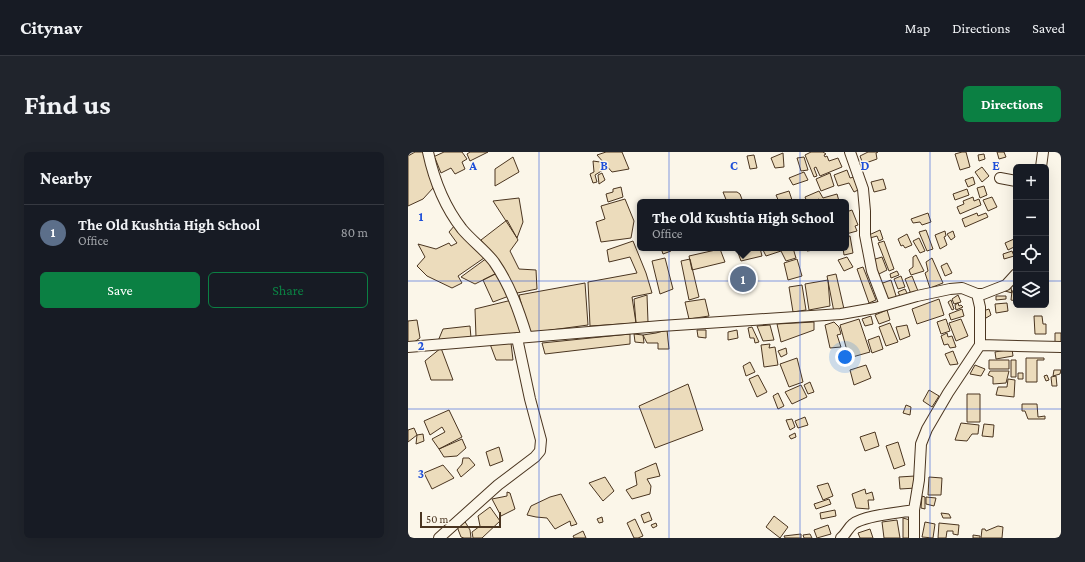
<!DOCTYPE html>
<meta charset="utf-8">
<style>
body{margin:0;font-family:"Crimson Pro",serif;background:#20242c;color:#f1f3f6}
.controls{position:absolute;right:12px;top:12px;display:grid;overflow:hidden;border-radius:6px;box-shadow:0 4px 16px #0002}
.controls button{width:36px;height:36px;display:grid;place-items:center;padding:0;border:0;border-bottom:1px solid #363941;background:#171b24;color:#f1f3f6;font:20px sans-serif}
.scale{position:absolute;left:12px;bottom:10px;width:81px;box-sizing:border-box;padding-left:4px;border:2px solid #4a3520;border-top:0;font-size:11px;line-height:14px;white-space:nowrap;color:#4a3520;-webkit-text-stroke:3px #fbf6e9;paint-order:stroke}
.you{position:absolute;left:437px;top:205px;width:14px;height:14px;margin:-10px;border:3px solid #fff;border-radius:50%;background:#1a73e8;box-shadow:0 0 0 6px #1a73e833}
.badge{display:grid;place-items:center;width:26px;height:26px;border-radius:50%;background:#0b8043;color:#fff;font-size:13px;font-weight:700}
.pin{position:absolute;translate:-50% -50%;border:2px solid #fff;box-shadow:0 1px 4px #0006}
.popup{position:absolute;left:229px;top:47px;width:212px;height:52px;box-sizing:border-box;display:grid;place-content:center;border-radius:6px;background:#171b24;filter:drop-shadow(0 1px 3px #0005);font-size:13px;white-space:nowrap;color:#9ea1a6}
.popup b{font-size:15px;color:#f1f3f6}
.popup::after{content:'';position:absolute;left:50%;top:100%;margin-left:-8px;border:8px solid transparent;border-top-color:#171b24}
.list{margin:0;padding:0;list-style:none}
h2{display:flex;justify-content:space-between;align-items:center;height:52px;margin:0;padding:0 16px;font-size:17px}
h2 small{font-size:13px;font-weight:400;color:#9ea1a6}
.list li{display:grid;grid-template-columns:26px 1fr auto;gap:12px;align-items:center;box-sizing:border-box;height:56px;padding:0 16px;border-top:1px solid #363941}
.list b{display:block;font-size:15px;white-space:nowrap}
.list p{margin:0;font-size:13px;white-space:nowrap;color:#9ea1a6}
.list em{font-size:13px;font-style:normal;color:#9ea1a6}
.actions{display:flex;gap:8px;padding:12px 16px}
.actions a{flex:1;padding:9px 0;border:1px solid #0b8043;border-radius:6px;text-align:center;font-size:14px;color:#0b8043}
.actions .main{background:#0b8043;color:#fff}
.icon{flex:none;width:22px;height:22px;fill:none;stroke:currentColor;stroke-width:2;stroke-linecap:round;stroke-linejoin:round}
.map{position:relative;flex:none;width:653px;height:386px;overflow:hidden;border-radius:6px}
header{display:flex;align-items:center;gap:24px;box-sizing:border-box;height:56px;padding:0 20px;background:#171b24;border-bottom:1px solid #363941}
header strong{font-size:19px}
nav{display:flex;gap:22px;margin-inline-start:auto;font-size:14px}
.intro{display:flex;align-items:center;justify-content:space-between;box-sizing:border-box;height:96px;padding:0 24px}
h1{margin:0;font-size:28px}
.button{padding:10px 18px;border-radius:6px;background:#0b8043;color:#fff;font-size:14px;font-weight:700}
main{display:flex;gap:24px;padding:0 24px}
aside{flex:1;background:#171b24;border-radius:6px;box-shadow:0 4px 16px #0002}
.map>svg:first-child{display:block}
.building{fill:#ecdcbc;stroke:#4a3520}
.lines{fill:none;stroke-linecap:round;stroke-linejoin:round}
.street-casing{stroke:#4a3520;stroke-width:12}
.street{stroke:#fbf6e9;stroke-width:10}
.grid{fill:none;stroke:#1d4ed8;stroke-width:1;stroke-opacity:0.55}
.grid-label{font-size:13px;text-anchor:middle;font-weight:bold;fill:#1d4ed8;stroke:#fbf6e9;stroke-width:3;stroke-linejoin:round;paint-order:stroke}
</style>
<header>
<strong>Citynav</strong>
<nav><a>Map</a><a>Directions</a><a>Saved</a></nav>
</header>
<div class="intro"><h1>Find us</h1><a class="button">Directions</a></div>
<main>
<aside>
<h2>Nearby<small></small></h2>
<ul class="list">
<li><span class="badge" style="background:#5c6f8a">1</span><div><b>The Old Kushtia High School</b><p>Office</p></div><em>80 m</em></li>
</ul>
<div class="actions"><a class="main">Save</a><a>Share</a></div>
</aside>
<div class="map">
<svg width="653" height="386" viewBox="0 0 653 386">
<rect width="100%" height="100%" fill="#fbf6e9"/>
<!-- building -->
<path class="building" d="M7 0H17L26 35 15 47 0 54V4Z
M36 0H54L59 7 54 10 57 17 47 22 43 16 33 21 27 6 24 8 23 6Z
M62 0H80L62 9 59 2Z
M198 0H214L221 17 204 20 189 3Z
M403 0H415L418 2 416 3 417 5 419 4 421 9 430 6 434 15 412 24 408 15 406 16 409 24 406 25 397 3Z
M460 0H470L468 1 469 7 455 12 452 4Z
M554 0H558L562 15 552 18 547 2Z
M589 0H596L598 5 591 7Z
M375 1 376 15 367 16 363 6Z
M576 2 577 7 571 9 570 3Z
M346 3 349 16 342 17 339 4Z
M105 5 111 20 87 34V17Z
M396 5 400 18 393 19 389 6Z
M185 9 192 10 195 18 187 23 189 30 185 31 182 22 186 20Z
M574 15 581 24 574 30 567 20Z
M439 18 442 26 446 25 450 38 446 40 441 31 430 34 426 23Z
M396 20 400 28 385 33 381 26Z
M194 21 197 28 191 32 190 23Z
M422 21 426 34 413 39 408 27Z
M565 25 567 32 560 35 557 28Z
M475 27 478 37 466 40 463 30Z
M576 34 579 43 572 46 569 36Z
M213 35 215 45 200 50 198 42 205 40V37Z
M559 37 561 43 547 48 545 42Z
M381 39 384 48 378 50H371L368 43Z
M411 39 415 46 429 42 431 49 412 50 411 47 404 50H399L397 45Z
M315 40H329L332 42 335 50H319Z
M565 45 566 49 571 47 573 53 552 62 549 55 556 52 555 49Z
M584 45 589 55 580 59 575 48Z
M111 46 115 70 109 86 85 49Z
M217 47 226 69 223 86 193 90 188 70 197 67 193 54Z
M444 58 450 73 447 74 449 79 438 82V60Z
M520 61 523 70 514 73 512 70 505 71 503 67Z
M569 61 570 64 578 61 580 65 557 75 554 67Z
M99 68 110 88 102 99 111 117 128 118 129 137 109 141 73 88Z
M47 73 76 106 50 124 54 131 44 136 19 124 9 114 17 105 10 92 28 97 41 91 43 94 49 91 41 80Z
M472 78 475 87 471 89 469 84 462 86 461 83Z
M518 78 525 97 519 99 511 80Z
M537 79 538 84 536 85 539 93 532 97 527 83Z
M545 79 547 85 543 88 539 82Z
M499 82 504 93 497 96 495 93 493 94 490 87Z
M442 84 445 101 436 103 435 96H438V85Z
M511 86 517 99 512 101 505 89Z
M606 87 608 94 600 98 597 91Z
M225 89 238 121 244 141 224 145 228 171 182 174 180 130 229 121 222 105 201 110 199 98Z
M476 89 486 117 481 119 470 91Z
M253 96H263V99L255 102Z
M338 96H352L354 104 333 109 329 98Z
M354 96H385L388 106 378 109 373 99 358 104Z
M399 96H406V98L399 99Z
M312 97 317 110 284 118 281 104Z
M604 99 606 104 596 107 595 102Z
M508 103 516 119 503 123 501 118 505 115V105Z
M439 105 445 115 436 119 430 108Z
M474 105 479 118 469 123 464 108Z
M79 106 89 121 67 132 53 125Z
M257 106 265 137 252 142 244 109Z
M524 106 535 131 522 136 517 121 520 119 518 110Z
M282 107 291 145 281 148 273 109Z
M389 107 394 124 380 128 376 111Z
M539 111 544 121 537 124 533 114Z
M455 115 468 148 461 151 449 117Z
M489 119 491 123 483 126 482 122Z
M89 121 101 144 85 150 75 128Z
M428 122 436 157 426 160 419 124Z
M493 124 497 135 490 137 486 127Z
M504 124 510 139 503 142 497 127Z
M420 128 422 154 401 158 397 132Z
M483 128 489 147 480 150 472 132Z
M177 131 180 173 121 181 111 143Z
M394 133 398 158 385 160 381 135Z
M601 135 603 136 604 141 597 139Z
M497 137 500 143 493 146 490 140Z
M604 139H608V149L603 148Z
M239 143 240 170 228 171 226 147Z
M550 143 553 150 546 152 544 147Z
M588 144H598V147L588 148Z
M297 147 301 164 281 167 277 150Z
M531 147 536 163 509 172 504 157Z
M104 148 114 182 68 185 67 157Z
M543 148 546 157 544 158 540 150Z
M550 151 551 154 553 153 555 155 548 158 547 153Z
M599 151 600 159 588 161 587 152Z
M554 157 556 164 543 168 541 162Z
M581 157 583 163 578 166 575 159Z
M479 158 482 168 471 172 467 163Z
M463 164 465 172 457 174 454 167Z
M626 164H634L635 172H638V182H627Z
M451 167 462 200 441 206 432 173Z
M538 167 542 179 533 182 529 170Z
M553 167 560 184 548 189 541 171Z
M9 168 12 186 2 193 0 189V169Z
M406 170V178L373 190 369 172Z
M426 170 431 175 433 182 429 183 433 195 422 196 417 173Z
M482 171 490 190 478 194 471 175Z
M362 173 366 188 355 189 349 174Z
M499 173 502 184 492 188 488 175Z
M62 174 63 186 30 189 35 177Z
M344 175 351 190 347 191 346 186H342L340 176Z
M259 178 261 197H250V191H239L235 183 248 181Z
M289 178H298V186L290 185Z
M329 178 330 186 320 188V180Z
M539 181 540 185 544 184 548 195 542 196 540 192 536 193 533 184Z
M647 181H653V190H647Z
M222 182V192L137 202 134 191Z
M226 182 235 183 236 191 227 190Z
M471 184 475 197 464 201 460 188Z
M103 191 105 208H88L82 192Z
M362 192 361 196 367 195 370 213 356 215 353 193Z
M33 196 45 228H23L17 209Z
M378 196 379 202 373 205 370 199Z
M604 197 605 204 588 207 587 200Z
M545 199 550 212 542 213 537 202Z
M389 206 395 230 381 235 372 212Z
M618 206H636V208H629V230H618Z
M581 208H601V217H581Z
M603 208H608V225H603Z
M342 210 347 220 338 224 335 214Z
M458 213 463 226 446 233 442 218Z
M567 213 577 217 573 224 562 222Z
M646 218H653L652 222 645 224Z
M582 219H601L598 231 585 232V225L580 223Z
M610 221H615V227H610Z
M350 223 359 240 349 245 341 227Z
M639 223 641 228 638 229 636 224Z
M648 224 649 234H644L643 225Z
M600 227 607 228 606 245 588 243 590 235H599Z
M402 230 406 240 400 242 396 233Z
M280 232 295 278 247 296 231 254Z
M393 233 399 245 384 252 377 240Z
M521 238 531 244 524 255 515 249Z
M370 241 376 254 370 257 365 244Z
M559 242H572V270H559Z
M614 252H629L630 265 637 264V267H620L617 259H614Z
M498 253 503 255 502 263 495 261Z
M41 258 54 285 31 297 24 287 37 280 34 275 22 283 16 269Z
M397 265 400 273 390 276 387 269Z
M384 267 387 275 382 278 378 268Z
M553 271 571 273 570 282H564L559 289 547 288Z
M576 272 586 273 585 285 574 284Z
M6 276 9 283 0 290V278Z
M467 280 471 294 457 299 452 285Z
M387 281 388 285 383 287 381 284Z
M15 282 16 289 8 292 9 283Z
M54 287 58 296 49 304 36 305 31 297Z
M490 290 497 313 486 317 478 294Z
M91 295 95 309 82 314 78 300Z
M55 306H61L67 313 53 325 49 318 54 312Z
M248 311 252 324 239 327 243 334 242 342 224 347 218 338 229 333 227 320Z
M35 313 46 326 24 337 16 321Z
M507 324 508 336 492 337 491 325Z
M197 325 206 339 195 349 181 331Z
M521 325 534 326 533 343H520Z
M420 331 425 344 415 348 409 334Z
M457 337 458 342 464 340 466 348H460L461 357 448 356 444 342Z
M99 340 102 341 107 357 93 364 84 347 99 344Z
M153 342 169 372 163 374 162 369 147 377 139 366 128 365 119 363 123 354 142 345Z
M514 344 517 345V357L513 356Z
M518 345 528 346 526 354 518 352Z
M421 347 423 352 408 357 406 352Z
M82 355 92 369 74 386H65L64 380 72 374 70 364Z
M427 358 428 364 413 367 412 361Z
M241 360 244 368 236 371 233 363Z
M533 361 541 362 543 366H535Z
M366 364 380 375 372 386 358 375Z
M194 365 195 370 191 371 189 367Z
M495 366 502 368 504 386H495Z
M227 367 235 384 230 386H226L219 371Z
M56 368 62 378 63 386H56L53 385 48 372Z
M489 368 492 386H476L474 370Z
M517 370 527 372 525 386 514 385Z
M248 371 249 374 245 376 243 373Z
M531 371 551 373 550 383 545 382V379H539L538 386H530Z
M420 373 423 382 409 386 406 378Z
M590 374 595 375 594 386H573L574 377H577L578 379Z
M462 377 465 386H452L450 381Z
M175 379 178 386H166L165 384Z
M393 382V386H377L376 384Z
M402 382 404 386H396L395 383Z
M565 383 572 384V386H565Z"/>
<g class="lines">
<!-- street casing -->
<g class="street-casing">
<path id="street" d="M20 0C26 28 36 54 54 77 64 89 77 98 86 110 102 133 111 159 119 185
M442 0 455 37 457 59V83L464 119 477 153
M633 15 635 0
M592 26 608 29
M572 193 653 195
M0 195 253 174 433 162 467 156 509 144 542 137 554 136 569 142H575L598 133 608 122
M31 386 90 333 127 305 132 299 133 288 122 247 109 186
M433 386C438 382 440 376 445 372 457 363 490 361 506 358
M506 386V358L511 328 513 292 519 277 540 241 572 193V155L569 142"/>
</g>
<!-- street -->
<use href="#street" class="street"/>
</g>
<!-- grid -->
<path class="grid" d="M131 0V386M261 0V386M392 0V386M522 0V386M0 129H608M638 129H653M0 257H653"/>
<g class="grid-label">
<text x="65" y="18">A</text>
<text x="196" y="18">B</text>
<text x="326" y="18">C</text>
<text x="457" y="18">D</text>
<text x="588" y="18">E</text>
<text x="13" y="69">1</text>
<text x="13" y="198">2</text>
<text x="13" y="326">3</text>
</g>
</svg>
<div class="controls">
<button>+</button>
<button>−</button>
<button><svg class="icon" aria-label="locate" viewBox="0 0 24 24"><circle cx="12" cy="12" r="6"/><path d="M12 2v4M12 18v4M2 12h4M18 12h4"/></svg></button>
<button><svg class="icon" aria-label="layers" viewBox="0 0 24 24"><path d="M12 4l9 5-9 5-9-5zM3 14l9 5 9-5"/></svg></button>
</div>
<div class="scale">50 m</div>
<div class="you"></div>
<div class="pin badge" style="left:335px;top:127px;background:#5c6f8a">1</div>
<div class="popup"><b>The Old Kushtia High School</b>Office</div>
</div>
</main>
